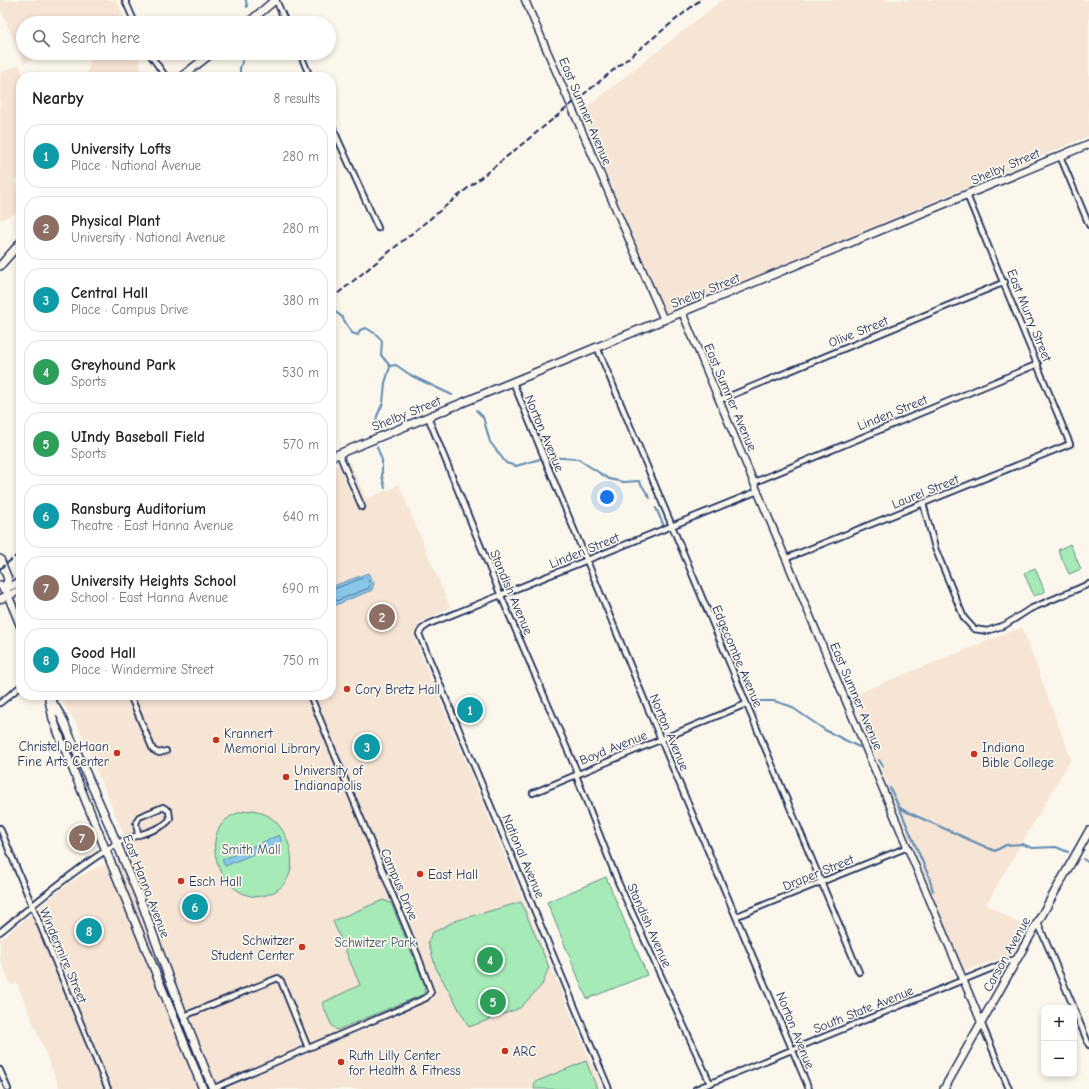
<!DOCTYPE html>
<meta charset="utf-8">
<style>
body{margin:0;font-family:"Comic Neue",sans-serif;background:#f6f6f6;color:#222}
.controls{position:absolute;right:12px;bottom:12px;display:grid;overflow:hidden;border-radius:8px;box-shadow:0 2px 6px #0003}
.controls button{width:36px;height:36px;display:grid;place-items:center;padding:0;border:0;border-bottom:1px solid #e0e0e0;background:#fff;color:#222;font:20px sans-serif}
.you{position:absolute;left:607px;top:497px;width:14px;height:14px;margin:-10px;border:3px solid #fff;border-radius:50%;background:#1a73e8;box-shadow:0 0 0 6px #1a73e833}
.badge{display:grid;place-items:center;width:26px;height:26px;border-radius:50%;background:#c8321e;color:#fff;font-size:13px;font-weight:700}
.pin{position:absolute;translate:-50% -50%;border:2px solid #fff;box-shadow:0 1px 4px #0006}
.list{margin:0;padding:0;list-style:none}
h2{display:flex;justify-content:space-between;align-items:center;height:52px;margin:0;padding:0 16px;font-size:17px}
h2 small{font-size:13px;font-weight:400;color:#767676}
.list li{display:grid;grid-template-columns:26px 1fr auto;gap:12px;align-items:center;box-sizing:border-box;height:64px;margin:0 8px 8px;padding:0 8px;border:1px solid #e0e0e0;border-radius:16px}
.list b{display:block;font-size:15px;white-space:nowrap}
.list p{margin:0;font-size:13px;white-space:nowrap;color:#767676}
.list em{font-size:13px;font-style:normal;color:#767676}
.icon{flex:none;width:22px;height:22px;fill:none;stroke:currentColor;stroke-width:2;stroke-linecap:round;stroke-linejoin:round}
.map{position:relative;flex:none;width:1089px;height:1089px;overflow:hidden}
.search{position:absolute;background:#fff;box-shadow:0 2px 6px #0003;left:16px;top:16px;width:320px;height:44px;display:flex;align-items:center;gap:10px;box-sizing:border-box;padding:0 14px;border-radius:22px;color:#767676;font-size:15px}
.panel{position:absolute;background:#fff;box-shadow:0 2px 6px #0003;left:16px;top:72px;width:320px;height:628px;border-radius:16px}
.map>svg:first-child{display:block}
.built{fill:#f6e4d5}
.green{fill:#a6ebb7;stroke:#608d8a}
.water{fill:#89c7e9;stroke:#5d8ab1}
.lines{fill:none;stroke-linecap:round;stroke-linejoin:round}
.shore{stroke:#476c96;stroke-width:1}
.stream{stroke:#5d8ab1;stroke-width:2}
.minor-casing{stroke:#1b2f5e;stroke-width:8}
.tertiary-casing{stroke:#1b2f5e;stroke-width:9}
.secondary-casing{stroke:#1b2f5e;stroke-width:10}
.minor{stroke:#fbf7ec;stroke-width:4.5}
.tertiary{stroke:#fbf7ec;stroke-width:6}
.secondary{stroke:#fbf7ec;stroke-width:7}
.rail{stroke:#1b2f5e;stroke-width:2;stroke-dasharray:6 3;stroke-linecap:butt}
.poi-dot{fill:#c8321e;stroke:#fbf7ec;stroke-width:1.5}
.labels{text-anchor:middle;stroke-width:3.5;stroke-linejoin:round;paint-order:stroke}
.street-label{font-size:13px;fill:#1b2f5e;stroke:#fbf7ec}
.poi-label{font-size:13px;fill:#1b2f5e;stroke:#fbf7ec;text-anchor:start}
.park-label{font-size:13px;fill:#375570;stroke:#fbf7ec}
</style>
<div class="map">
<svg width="1089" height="1089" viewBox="0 0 1089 1089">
<rect width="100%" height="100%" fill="#fbf7ec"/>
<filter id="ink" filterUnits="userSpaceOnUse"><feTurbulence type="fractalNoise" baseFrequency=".025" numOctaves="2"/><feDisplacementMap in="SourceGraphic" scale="8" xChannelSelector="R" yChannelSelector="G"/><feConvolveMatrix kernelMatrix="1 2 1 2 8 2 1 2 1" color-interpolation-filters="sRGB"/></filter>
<g filter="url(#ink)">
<!-- built -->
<path class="built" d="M0 0H116L124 18 113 23H23V53H46L24 63 0 8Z
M722 0H1089V136L670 312 664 311 581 112Z
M113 53H138L142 77H86L91 60Z
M19 65 24 77H21V177L14 180 21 196V211L0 220V73Z
M350 461 366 499 399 485 450 607 418 624 414 638 602 1089H60L17 983 11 985 0 959V940L69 883 88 872 132 854 79 728 59 695H331V469Z
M1022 627 1071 759 986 904 1026 928 1014 955 964 970 851 696Z"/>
<!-- green -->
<path class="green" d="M1070 544 1081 569 1069 574 1058 550Z
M1035 568 1045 592 1034 596 1024 573Z
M254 810C262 813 269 815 275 821 293 839 300 875 277 890 225 924 179 814 254 810Z
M606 877 647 975 587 999 547 902Z
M383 900 391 903 425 985 424 994 337 1030 332 1026 322 1003 360 985 333 921Z
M521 902 549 967 542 985 520 1008 469 1027 436 968 428 942 432 933 455 921Z
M586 1061 597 1089H534L535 1082Z"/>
<!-- water -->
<path class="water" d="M368 573 374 583 372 590 331 607V587Z
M279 835 282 842 225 866 222 860Z"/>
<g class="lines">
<!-- shore -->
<path class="shore" d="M331 590 365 577 368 579 370 585 369 588 331 603"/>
<!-- stream -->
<path class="stream" d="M246 0 247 7
M240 77V68L245 53
M332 309 342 317 352 333 358 335 360 330 366 328 376 334 382 341 381 355 390 366
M390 366 396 365 412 376 452 395
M476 410 483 417 490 442 506 463 516 466 540 459
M375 431 377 416 383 403 385 383 390 367
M377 447 382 460V476L385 488
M548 457 578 459 609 479 624 482 639 481 650 498
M656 508 663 524
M755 701H774L790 706 825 730 859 747
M879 760 883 766
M890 788 899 807 905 811 988 848 995 851 1006 845 1022 844 1032 848 1056 847 1068 852
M899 807 929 877 933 891
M1083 859 1089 863"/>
<!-- minor casing -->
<g class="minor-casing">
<path id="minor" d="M125 0 135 23
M276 0 286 23
M149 53 166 77
M300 53 310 77
M331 124 378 228
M1060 156 1089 225
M597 347 859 972
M513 382 661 740 809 1089
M720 400 1005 282
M428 417 501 596 578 774
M339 454 362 507
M755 482 1038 364
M923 503 935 548 964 618 974 629 987 631 1005 625 1030 609 1089 584
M787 558 1070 444 967 195
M130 695 153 750 159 753 166 751
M0 703 21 686
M576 775 618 882 710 1083
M533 793 746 704
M0 828 108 1089
M737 916 908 847
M1038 923 1074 1008
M0 932C38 901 76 868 118 843 132 835 162 831 170 819L169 811 163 807 139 817 136 823 138 834
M1074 1009 1089 1045
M184 1016 278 978 281 981 308 1048
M981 1022 1009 1089
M0 1070 8 1089
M212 1089 426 998 431 992 418 956 310 695
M609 1089 419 634 422 629 429 624 758 491
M696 1089 1017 958"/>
</g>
<!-- tertiary casing -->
<g class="tertiary-casing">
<path id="tertiary" d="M525 0 664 320
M682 312 981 1022"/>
</g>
<!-- secondary casing -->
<g class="secondary-casing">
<path id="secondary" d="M248 23 275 0
M181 77 212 53
M0 266 21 242
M331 457 1089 144
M0 559 8 579 5 588
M0 585 5 588 21 627
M3 589 21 582
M0 599 21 590
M48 695 61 716 110 827 143 906 168 976 213 1089
M49 700 53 719 61 740 203 1089
M944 1089 1089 831"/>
</g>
<!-- minor -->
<use href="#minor" class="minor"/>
<!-- tertiary -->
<use href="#tertiary" class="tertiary"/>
<!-- secondary -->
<use href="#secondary" class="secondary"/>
<!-- rail -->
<path class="rail" d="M331 299 700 0
M0 569 21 552"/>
</g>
</g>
<!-- markers -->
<g class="poi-dot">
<circle cx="347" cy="689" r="4"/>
<circle cx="216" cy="740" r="4"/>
<circle cx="117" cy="753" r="4"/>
<circle cx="974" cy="754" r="4"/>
<circle cx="286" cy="777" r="4"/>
<circle cx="420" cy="874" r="4"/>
<circle cx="181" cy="881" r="4"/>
<circle cx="302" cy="947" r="4"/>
<circle cx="505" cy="1051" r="4"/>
<circle cx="341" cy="1062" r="4"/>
</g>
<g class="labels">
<!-- street labels -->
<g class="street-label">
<text transform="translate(586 111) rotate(67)" y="5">East Sumner Avenue</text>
<text transform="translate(1005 166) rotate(-23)" y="5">Shelby Street</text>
<text transform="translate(705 290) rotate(-22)" y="5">Shelby Street</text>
<text transform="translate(1030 315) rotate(68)" y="5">East Murry Street</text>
<text transform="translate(858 331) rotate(-22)" y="5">Olive Street</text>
<text transform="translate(731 397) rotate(67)" y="5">East Sumner Avenue</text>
<text transform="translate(892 412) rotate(-22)" y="5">Linden Street</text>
<text transform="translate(406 413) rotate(-22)" y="5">Shelby Street</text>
<text transform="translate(545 433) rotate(67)" y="5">Norton Avenue</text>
<text transform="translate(925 491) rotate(-22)" y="5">Laurel Street</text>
<text transform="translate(584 550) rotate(-22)" y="5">Linden Street</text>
<text transform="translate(512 592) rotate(67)" y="5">Standish Avenue</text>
<text transform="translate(738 656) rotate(67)" y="5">Edgecombe Avenue</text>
<text transform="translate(857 696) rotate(67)" y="5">East Sumner Avenue</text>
<text transform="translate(670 732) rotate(67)" y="5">Norton Avenue</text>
<text transform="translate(613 747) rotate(-22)" y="5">Boyd Avenue</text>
<text transform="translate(524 856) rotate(67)" y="5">National Avenue</text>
<text transform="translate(818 872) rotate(-22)" y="5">Draper Street</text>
<text transform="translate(400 884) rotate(67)" y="5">Campus Drive</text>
<text transform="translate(147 886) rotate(69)" y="5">East Hanna Avenue</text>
<text transform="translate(650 925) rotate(66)" y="5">Standish Avenue</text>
<text transform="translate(1006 954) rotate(-61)" y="5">Carson Avenue</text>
<text transform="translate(64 955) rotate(67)" y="5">Windermire Street</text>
<text transform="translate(863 1009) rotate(-22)" y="5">South State Avenue</text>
<text transform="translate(796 1030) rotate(68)" y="5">Norton Avenue</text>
</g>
<!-- poi labels -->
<g class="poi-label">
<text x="355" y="694">Cory Bretz Hall</text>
<text x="224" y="738">Krannert<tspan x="224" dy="15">Memorial Library</tspan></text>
<text x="109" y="751" text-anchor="end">Christel DeHaan<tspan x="109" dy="15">Fine Arts Center</tspan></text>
<text x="982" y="752">Indiana<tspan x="982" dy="15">Bible College</tspan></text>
<text x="294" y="775">University of<tspan x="294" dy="15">Indianapolis</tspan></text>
<text x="428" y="879">East Hall</text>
<text x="189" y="886">Esch Hall</text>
<text x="294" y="945" text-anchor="end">Schwitzer<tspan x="294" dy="15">Student Center</tspan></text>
<text x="513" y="1056">ARC</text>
<text x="349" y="1060">Ruth Lilly Center<tspan x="349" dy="15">for Health &amp; Fitness</tspan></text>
</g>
<!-- park labels -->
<g class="park-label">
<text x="251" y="854">Smith Mall</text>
<text x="375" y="947">Schwitzer Park</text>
</g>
</g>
</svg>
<div class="controls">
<button>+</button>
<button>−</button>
</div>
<div class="you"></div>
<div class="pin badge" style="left:470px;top:710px;background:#0f9aa8">1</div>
<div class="pin badge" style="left:382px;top:617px;background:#8d6e63">2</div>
<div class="pin badge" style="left:367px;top:747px;background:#0f9aa8">3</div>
<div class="pin badge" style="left:490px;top:960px;background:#2e9e5b">4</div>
<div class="pin badge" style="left:493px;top:1002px;background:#2e9e5b">5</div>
<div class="pin badge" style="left:195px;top:907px;background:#0f9aa8">6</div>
<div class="pin badge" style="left:82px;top:838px;background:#8d6e63">7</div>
<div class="pin badge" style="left:89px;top:931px;background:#0f9aa8">8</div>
<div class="search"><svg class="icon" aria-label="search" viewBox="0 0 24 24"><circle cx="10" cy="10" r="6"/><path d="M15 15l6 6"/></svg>Search here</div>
<section class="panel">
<h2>Nearby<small>8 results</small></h2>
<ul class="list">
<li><span class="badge" style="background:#0f9aa8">1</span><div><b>University Lofts</b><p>Place · National Avenue</p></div><em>280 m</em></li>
<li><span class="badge" style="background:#8d6e63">2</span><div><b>Physical Plant</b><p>University · National Avenue</p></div><em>280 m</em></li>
<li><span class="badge" style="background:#0f9aa8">3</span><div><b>Central Hall</b><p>Place · Campus Drive</p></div><em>380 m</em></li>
<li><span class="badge" style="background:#2e9e5b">4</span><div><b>Greyhound Park</b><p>Sports</p></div><em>530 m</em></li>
<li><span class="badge" style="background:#2e9e5b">5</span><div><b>UIndy Baseball Field</b><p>Sports</p></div><em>570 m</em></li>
<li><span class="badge" style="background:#0f9aa8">6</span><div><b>Ransburg Auditorium</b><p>Theatre · East Hanna Avenue</p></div><em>640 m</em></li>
<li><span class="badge" style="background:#8d6e63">7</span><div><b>University Heights School</b><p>School · East Hanna Avenue</p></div><em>690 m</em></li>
<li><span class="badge" style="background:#0f9aa8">8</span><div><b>Good Hall</b><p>Place · Windermire Street</p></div><em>750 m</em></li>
</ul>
</section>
</div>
